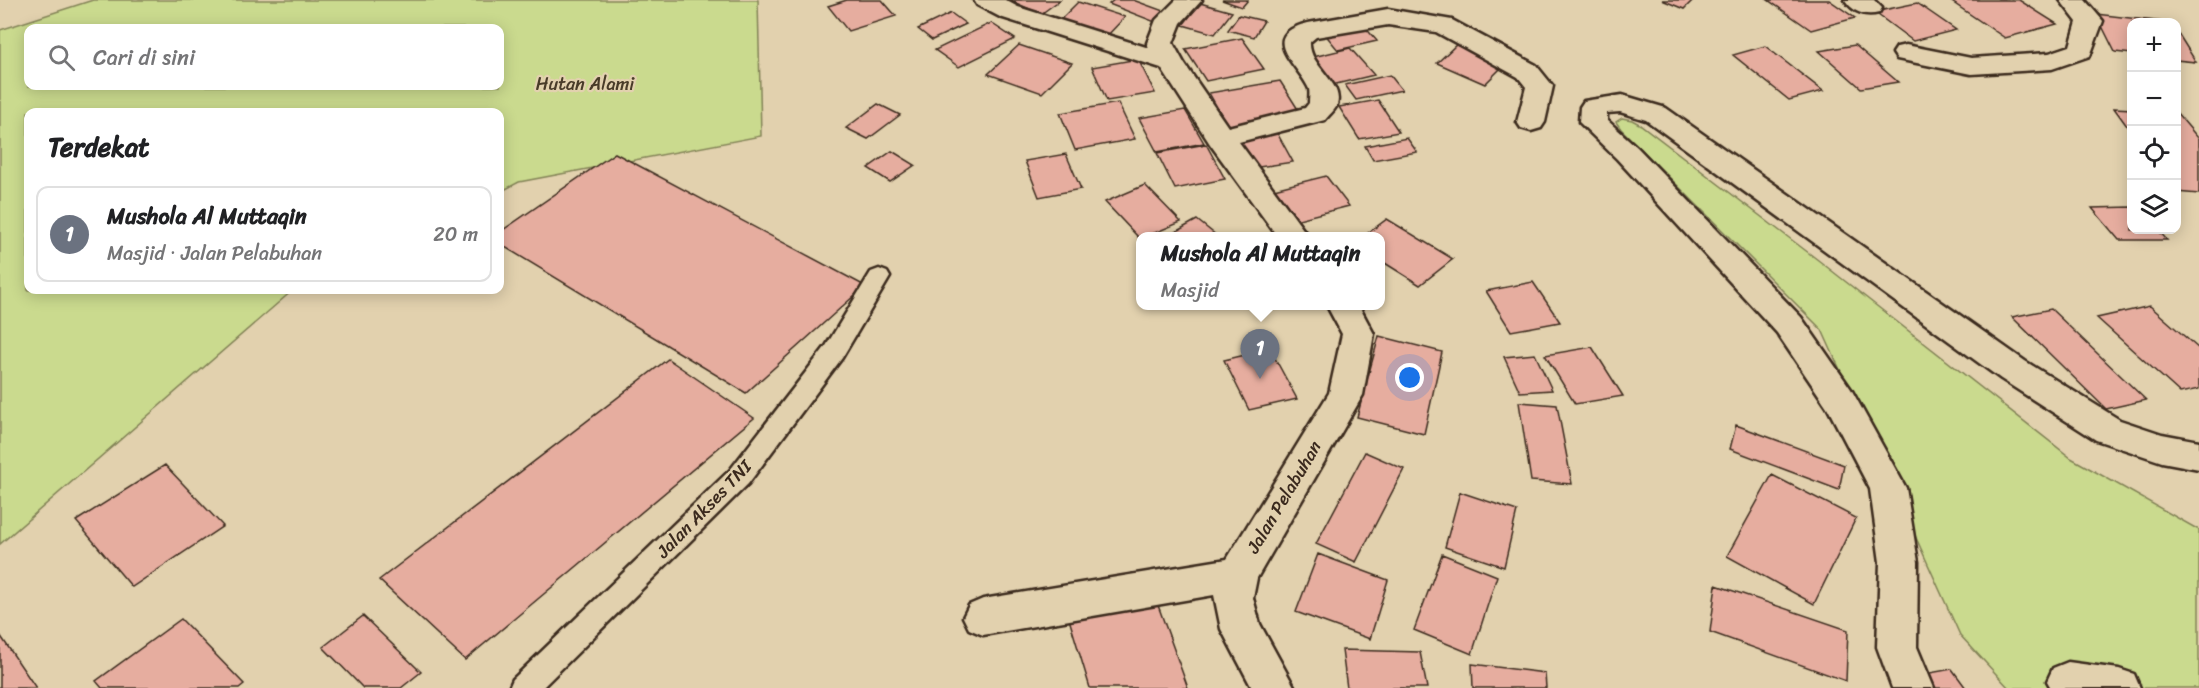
<!DOCTYPE html>
<html lang="id">
<meta charset="utf-8">
<style>
body{margin:0;font-family:Sriracha,sans-serif;background:#f6f6f6;color:#202124}
.controls{position:absolute;right:18px;top:18px;display:grid;overflow:hidden;border-radius:12px;box-shadow:0 3px 15px #0003}
.controls button{width:54px;height:54px;display:grid;place-items:center;padding:0;border:0;border-bottom:2px solid #e0e0e0;background:#fff;color:#202124;font:30px sans-serif}
.you{position:absolute;left:1410px;top:378px;width:21px;height:21px;margin:-15px;border:4px solid #fff;border-radius:50%;background:#1a73e8;box-shadow:0 0 0 9px #1a73e833}
.badge{display:grid;place-items:center;width:39px;height:39px;border-radius:50%;background:#1a73e8;color:#fff;font-size:20px;font-weight:700}
.pin{position:absolute;translate:-50% -50px;filter:drop-shadow(0 2px 3px #0008)}
.pin::after{content:'';position:absolute;top:32px;width:21px;height:18px;background:inherit;clip-path:polygon(0 0,100% 0,50% 100%)}
.popup{position:absolute;left:1136px;top:232px;width:249px;height:78px;box-sizing:border-box;display:grid;place-content:center;border-radius:12px;background:#fff;filter:drop-shadow(0 2px 4px #0005);font-size:20px;white-space:nowrap;color:#757577}
.popup b{font-size:22px;color:#202124}
.popup::after{content:'';position:absolute;left:50%;top:100%;margin-left:-12px;border:12px solid transparent;border-top-color:#fff}
.list{margin:0;padding:0;list-style:none}
h2{display:flex;justify-content:space-between;align-items:center;height:78px;margin:0;padding:0 24px;font-size:26px}
h2 small{font-size:20px;font-weight:400;color:#757577}
.list li{display:grid;grid-template-columns:39px 1fr auto;gap:18px;align-items:center;box-sizing:border-box;height:96px;margin:0 12px 12px;padding:0 12px;border:2px solid #e0e0e0;border-radius:12px}
.list b{display:block;font-size:22px;white-space:nowrap}
.list p{margin:0;font-size:20px;white-space:nowrap;color:#757577}
.list em{font-size:20px;font-style:normal;color:#757577}
.icon{flex:none;width:33px;height:33px;fill:none;stroke:currentColor;stroke-width:2;stroke-linecap:round;stroke-linejoin:round}
.map{position:relative;flex:none;width:2199px;height:688px;overflow:hidden}
.search{position:absolute;background:#fff;box-shadow:0 3px 15px #0003;left:24px;top:24px;width:480px;height:66px;display:flex;align-items:center;gap:15px;box-sizing:border-box;padding:0 21px;border-radius:12px;color:#757577;font-size:22px}
.panel{position:absolute;background:#fff;box-shadow:0 3px 15px #0003;left:24px;top:108px;width:480px;height:186px;border-radius:12px}
.map>svg:first-child{display:block}
.green{fill:#cada8e;stroke:#828256;stroke-width:1.5;fill-rule:evenodd}
.building{fill:#e6ad9f;stroke:#3b2a1e;stroke-width:1.5}
.lines{fill:none;stroke-linecap:round;stroke-linejoin:round}
.service-casing{stroke:#3b2a1e;stroke-width:5}
.minor-casing{stroke:#3b2a1e;stroke-width:5}
.service{fill:#e2d1ae;fill-rule:evenodd}
.minor{fill:#e2d1ae;fill-rule:evenodd}
.labels{text-anchor:middle;stroke-width:4.5;stroke-linejoin:round;paint-order:stroke}
.park-label{font-size:18px;fill:#493c29;stroke:#e2d1ae}
.street-label{font-size:18px;fill:#3b2a1e;stroke:#e2d1ae}
</style>
<div class="map">
<svg width="2199" height="688" viewBox="0 0 2199 688">
<rect width="100%" height="100%" fill="#e2d1ae"/>
<filter id="ink" filterUnits="userSpaceOnUse"><feTurbulence type="fractalNoise" baseFrequency=".0167" numOctaves="2"/><feDisplacementMap in="SourceGraphic" scale="12" xChannelSelector="R" yChannelSelector="G"/><feConvolveMatrix kernelMatrix="1 2 1 2 8 2 1 2 1" color-interpolation-filters="sRGB"/></filter>
<g filter="url(#ink)">
<!-- green -->
<path class="green" d="M93 0H758L761 136 519 182 500 192V112H28V290H293L0 544V30ZM28 28H500V86H28Z
M1622 118 1632 120 1641 125 1818 260 2071 458 2199 530V688H2009L1960 635 1822 330 1621 129 1616 122Z"/>
<!-- building -->
<path class="building" d="M847 0H882L896 16 848 31 828 6Z
M1009 0H1060L1041 14Z
M1114 0H1133L1166 12 1155 22 1109 4Z
M1222 0H1248L1242 7Z
M1662 0H1693L1684 9Z
M1768 0H1829L1855 18 1811 30Z
M1949 0H2019L2057 24 2005 38Z
M1078 2 1125 17 1106 37 1058 22Z
M1200 3 1232 12 1215 34 1183 25Z
M1917 3 1956 30 1913 41 1874 12Z
M951 13 966 24 932 40 918 29Z
M2096 14 2164 22H2132V54L2115 52Z
M1239 15 1264 21 1254 37 1228 30Z
M991 23 1015 39 959 67 935 50Z
M1363 25 1377 41 1338 50 1324 33Z
M2176 30 2196 62 2176 60Z
M1242 38 1264 69 1206 81 1185 49Z
M1019 45 1072 63 1042 93 988 74Z
M1456 45 1504 65 1485 84 1437 63Z
M1855 45 1898 82 1861 88 1819 51Z
M1765 46 1823 91 1789 100 1733 55Z
M1350 48 1374 75 1332 85 1309 58Z
M1138 59 1155 93 1107 101 1092 67Z
M1390 75 1402 90 1356 100 1345 85Z
M1280 81 1301 114 1229 128 1209 93Z
M1378 100 1399 132 1359 139 1339 107Z
M1118 103 1135 139 1075 150 1060 113Z
M878 104 900 115 868 139 846 128Z
M2114 108 2132 109V133Z
M1185 110 1204 143 1157 152 1139 118Z
M2176 112 2199 139V194L2176 192Z
M1276 131 1293 162 1252 168 1236 137Z
M1407 138 1417 152 1373 160 1365 146Z
M1206 144 1225 179 1175 189 1157 153Z
M892 151 915 165 890 182 868 168Z
M615 153 865 286 746 393 500 244V232Z
M1066 154 1081 189 1039 197 1025 161Z
M1326 176 1349 206 1295 220 1274 189Z
M1145 185 1181 222 1147 236H1140V239L1105 202Z
M2132 207V230H2158L2167 240H2119L2092 208Z
M1387 219 1453 259 1420 285 1380 260V236H1364Z
M1197 220 1217 236H1168Z
M1533 282 1560 322 1511 331 1486 291Z
M2150 306 2199 349V389L2180 393 2097 318Z
M2051 309 2146 400 2106 409 2012 317Z
M1379 336 1442 352 1424 434 1357 417Z
M1592 347 1623 396 1575 404 1545 355Z
M1270 349 1297 399 1249 410 1224 360Z
M1535 354 1552 390 1520 392 1504 357Z
M668 359 754 418 465 660 379 580Z
M1519 402 1557 405 1572 484 1531 481Z
M1736 425 1844 465 1839 490 1730 449Z
M1365 452 1404 469 1356 562 1316 544Z
M165 465 223 526 132 587 76 521Z
M1772 475 1856 518 1814 604 1727 556Z
M1460 492 1517 511 1504 567 1445 547Z
M1318 554 1388 580 1370 639 1296 612Z
M1442 554 1497 576 1472 654 1414 630Z
M1716 585 1848 630 1846 681 1710 632Z
M1155 597 1188 688H1090L1069 619Z
M363 616 421 672 401 688H363L323 647Z
M181 619 244 684 239 688H102L96 681Z
M0 635 36 688H0Z
M1342 650 1420 652 1427 688H1347Z
M1472 664 1545 673 1546 688H1473Z
M1952 669 1966 688H1921L1913 676Z"/>
<g class="lines">
<!-- service casing -->
<g class="service-casing">
<path id="service" d="M879 269 887 272 890 277 842 358 748 484 542 688H509L513 679 730 470 826 346 871 272Z"/>
</g>
<!-- minor casing -->
<g class="minor-casing">
<path id="minor" d="M974 0H1005L1018 7 1149 48 1147 43 1156 20 1176 0H1202L1181 23 1173 43 1184 63 1228 127 1305 108 1309 103C1309 99 1310 93 1309 89 1300 66 1255 36 1308 23L1388 9 1452 20 1536 65 1553 86 1545 122 1541 128 1531 131 1521 128 1517 122 1526 87 1518 77 1436 32 1388 25 1316 37 1310 42C1308 66 1344 82 1337 105 1335 110 1328 116 1325 120L1239 142 1308 236H1277L1210 144 1161 68 1000 17 977 5Z
M1845 0H1874L1882 8 1879 13C1865 17 1853 12 1845 0Z
M2060 0H2085L2103 21 2090 56 2052 69 1971 74 1897 59 1893 53 1897 47 1906 45 1971 58 2049 53 2070 46 2077 22Z
M1622 95 1666 108 2025 361 2120 420 2162 434 2199 441V469L2162 462 2096 440 2001 379 1646 120 1620 112 1607 113V120L1637 147 1801 317 1851 389 1906 488 1918 562 1917 647 1934 688H1892L1877 647 1880 562 1870 489 1827 407 1777 333 1617 159 1579 122 1580 107 1584 101Z
M1327 306H1359L1374 334 1363 395 1257 578 1253 598 1260 624 1295 688H1252L1221 629 1214 595 983 635 969 629 963 617 969 605 983 599 1227 559 1329 393 1342 334Z
M2068 662 2119 669 2134 674 2140 688H2051L2047 681 2053 668Z"/>
</g>
<!-- service -->
<use href="#service" class="service"/>
<!-- minor -->
<use href="#minor" class="minor"/>
</g>
</g>
<g class="labels">
<!-- park labels -->
<g class="park-label">
<text x="585" y="90">Hutan Alami</text>
</g>
<!-- street labels -->
<g class="street-label">
<text transform="translate(1284 497) rotate(-59)" y="6">Jalan Pelabuhan</text>
<text transform="translate(704 509) rotate(-46)" y="6">Jalan Akses TNI</text>
</g>
</g>
</svg>
<div class="controls">
<button>+</button>
<button>−</button>
<button><svg class="icon" aria-label="locate" viewBox="0 0 24 24"><circle cx="12" cy="12" r="6"/><path d="M12 2v4M12 18v4M2 12h4M18 12h4"/></svg></button>
<button><svg class="icon" aria-label="layers" viewBox="0 0 24 24"><path d="M12 4l9 5-9 5-9-5zM3 14l9 5 9-5"/></svg></button>
</div>
<div class="you"></div>
<div class="pin badge" style="left:1260px;top:379px;background:#6b7280">1</div>
<div class="popup"><b>Mushola Al Muttaqin</b>Masjid</div>
<div class="search"><svg class="icon" aria-label="search" viewBox="0 0 24 24"><circle cx="10" cy="10" r="6"/><path d="M15 15l6 6"/></svg>Cari di sini</div>
<section class="panel">
<h2>Terdekat<small></small></h2>
<ul class="list">
<li><span class="badge" style="background:#6b7280">1</span><div><b>Mushola Al Muttaqin</b><p>Masjid · Jalan Pelabuhan</p></div><em>20 m</em></li>
</ul>
</section>
</div>
